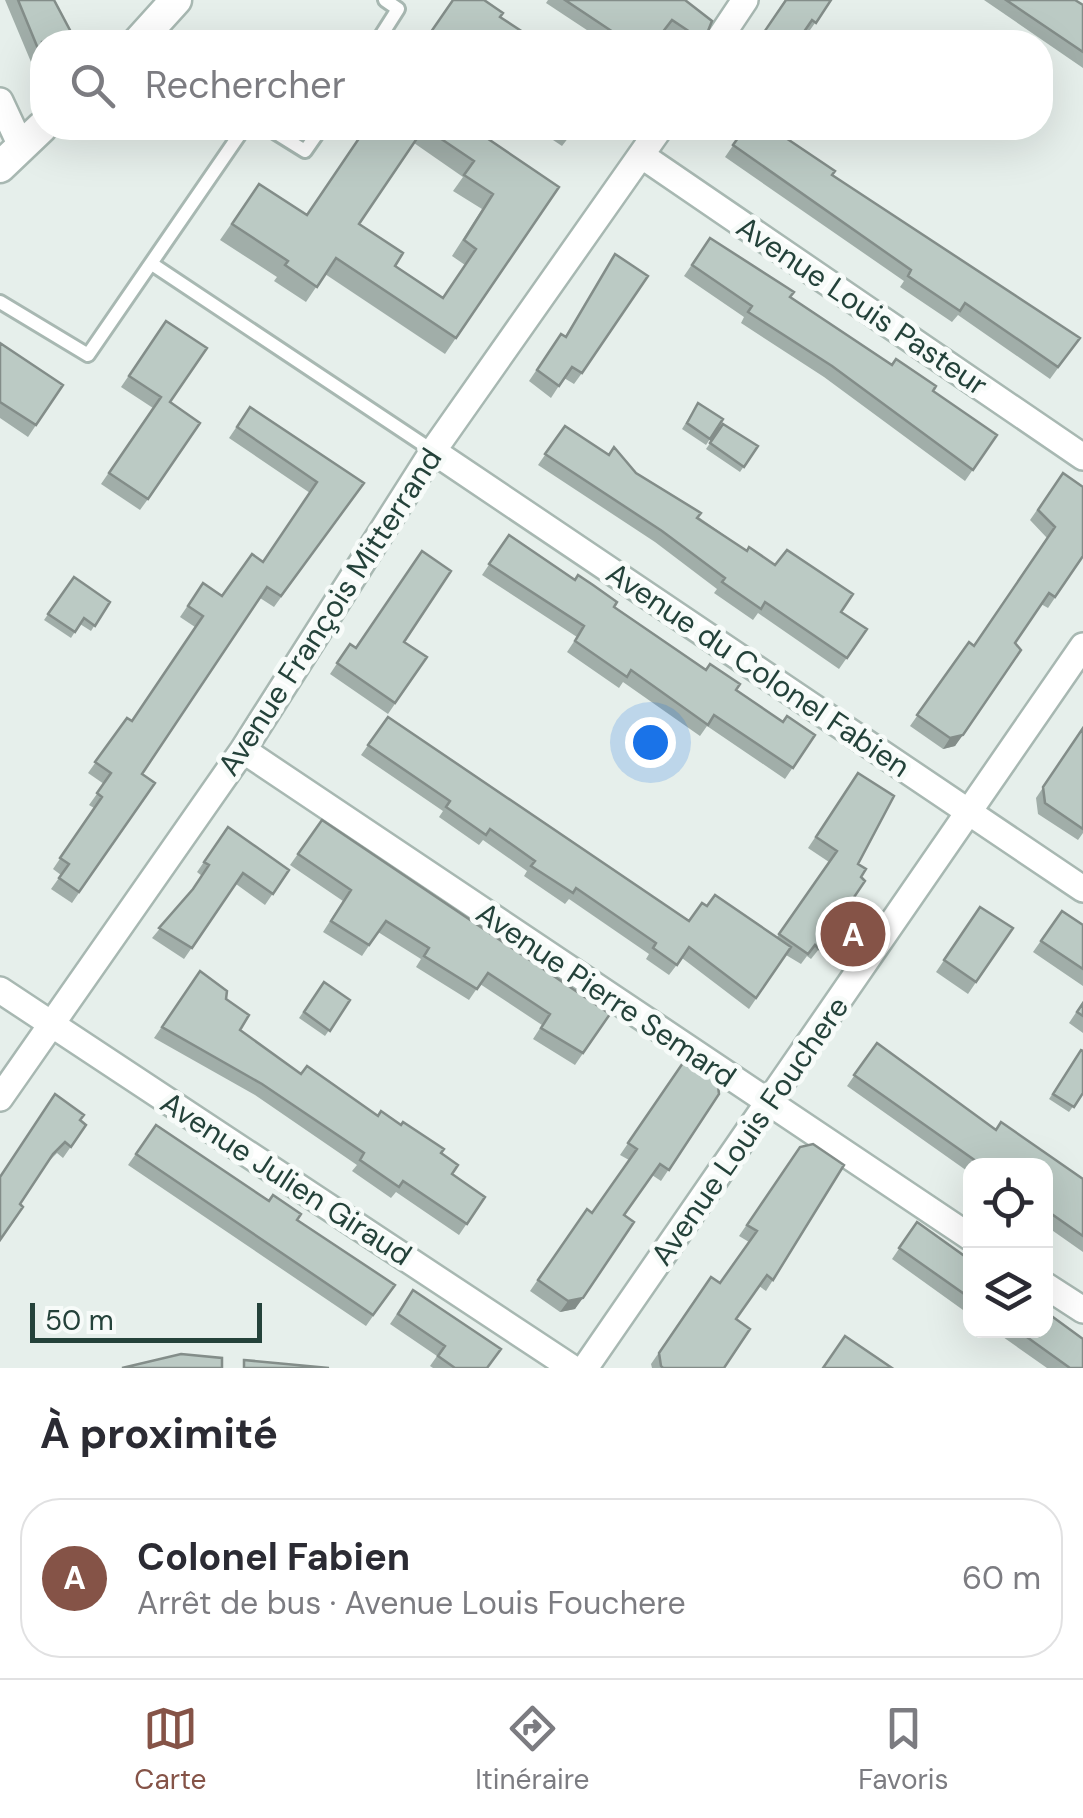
<!DOCTYPE html>
<html lang="fr">
<meta charset="utf-8">
<style>
body{margin:0;font-family:"DM Sans",sans-serif;background:#f2f2f3;color:#2b2b33}
.controls{position:absolute;right:30px;bottom:30px;display:grid;overflow:hidden;border-radius:20px;box-shadow:0 10px 40px #0002}
.controls button{width:90px;height:90px;display:grid;place-items:center;padding:0;border:0;border-bottom:2px solid #e1e1e2;background:#fff;color:#2b2b33;font:50px sans-serif}
.scale{position:absolute;left:30px;bottom:25px;width:232px;box-sizing:border-box;padding-left:10px;border:5px solid #24423a;border-top:0;font-size:28px;line-height:35px;white-space:nowrap;color:#24423a;-webkit-text-stroke:8px #f7fbf9;paint-order:stroke}
.you{position:absolute;left:650px;top:742px;width:35px;height:35px;margin:-25px;border:8px solid #fff;border-radius:50%;background:#1a73e8;box-shadow:0 0 0 15px #1a73e833}
.badge{display:grid;place-items:center;width:65px;height:65px;border-radius:50%;background:#855347;color:#fff;font-size:32px;font-weight:700}
.pin{position:absolute;translate:-50% -50%;border:5px solid #fff;box-shadow:0 2px 10px #0006}
.list{margin:0;padding:0;list-style:none}
h2{display:flex;justify-content:space-between;align-items:center;height:130px;margin:0;padding:0 40px;font-size:42px}
h2 small{font-size:32px;font-weight:400;color:#7c7c81}
.list li{display:grid;grid-template-columns:65px 1fr auto;gap:30px;align-items:center;box-sizing:border-box;height:160px;margin:0 20px 20px;padding:0 20px;border:2px solid #e1e1e2;border-radius:40px}
.list b{display:block;font-size:38px;white-space:nowrap}
.list p{margin:0;font-size:32px;white-space:nowrap;color:#7c7c81}
.list em{font-size:32px;font-style:normal;color:#7c7c81}
.icon{flex:none;width:55px;height:55px;fill:none;stroke:currentColor;stroke-width:2;stroke-linecap:round;stroke-linejoin:round}
.map{position:relative;flex:none;width:1083px;height:1368px;overflow:hidden}
.search{position:absolute;background:#fff;box-shadow:0 10px 40px #0002;left:30px;right:30px;top:30px;height:110px;display:flex;align-items:center;gap:25px;box-sizing:border-box;padding:0 35px;border-radius:40px;color:#7c7c81;font-size:38px}
.sheet{height:310px;background:#fff}
nav{display:flex;justify-content:space-around;align-items:center;box-sizing:border-box;height:140px;border-top:2px solid #e1e1e2;background:#fff;font-size:28px;color:#7c7c81}
nav a{display:grid;justify-items:center;gap:5px}
nav .on{color:#855347}
.map>svg:first-child{display:block}
.lines{fill:none;stroke-linecap:round;stroke-linejoin:round}
.service-casing{stroke:#a8b8b2;stroke-width:18}
.minor-casing{stroke:#a8b8b2;stroke-width:30}
.tertiary-casing{stroke:#a8b8b2;stroke-width:35}
.service{stroke:#fff;stroke-width:12}
.minor{stroke:#fff;stroke-width:25}
.tertiary{stroke:#fff;stroke-width:30}
.wall{fill:#a1aea9;fill-rule:evenodd}
.shaded-wall{fill:#838d89}
.building{fill:#bbcac4;stroke:#838d89;stroke-width:2.5}
.labels{text-anchor:middle;stroke-width:10;stroke-linejoin:round;paint-order:stroke}
.street-label{font-size:30px;fill:#24423a;stroke:#f7fbf9}
</style>
<div class="map">
<svg width="1083" height="1368" viewBox="0 0 1083 1368">
<rect width="100%" height="100%" fill="#e6efeb"/>
<g class="lines">
<!-- service casing -->
<g class="service-casing">
<path id="service" d="M377 42 398 9 385 0
M268 128 305 151 321 128
M152 264 433 451
M0 302 88 355 244 128"/>
</g>
<!-- minor casing -->
<g class="minor-casing">
<path id="minor" d="M717 42 745 0
M0 101 21 146
M641 155 1083 457
M433 451 1083 889
M243 750 970 1237
M0 990 572 1368
M0 1098 243 750 433 451 660 128
M1046 1286 1083 1310
M585 1368 1083 646"/>
</g>
<!-- tertiary casing -->
<g class="tertiary-casing">
<path id="tertiary" d="M138 42 176 0
M0 167 42 127"/>
</g>
<!-- service -->
<use href="#service" class="service"/>
<!-- minor -->
<use href="#minor" class="minor"/>
<!-- tertiary -->
<use href="#tertiary" class="tertiary"/>
</g>
<!-- wall -->
<path class="wall" d="M5 0H54L72 34 66 42H42V56L31 62Z
M548 0H685L705 42H682L664 30 655 42H605L546 3Z
M785 0H831L808 33 805 31 797 42H757Z
M984 0H1075L1083 5V68Z
M366 128H472L559 187 445 354 325 274 306 302 274 281 277 277 220 240 259 184 307 215ZM414 143 463 177 453 191 482 209 452 256 465 265 443 298 395 266 359 224Z
M535 128H576L562 146Z
M745 128 832 175 1080 338 1050 379 958 315 952 322 900 287 904 281 725 157Z
M710 238 790 297 997 435 965 481 824 377 741 323 744 317 684 276Z
M615 254 582 373 574 384 564 378 551 398 529 381 561 334 565 337Z
M166 321 170 402 148 499 140 510 101 484 153 408 121 387Z
M0 343 63 385 28 437 0 418Z
M698 403 723 419 706 445 682 429Z
M250 407 364 483 274 607 260 598 142 774 155 783 72 903 51 889 61 875 53 869 94 808 89 805 104 784 88 773 127 718 132 721 195 627 180 617 203 583 222 596 263 562 310 493 229 438Z
M723 424 758 446 740 472 706 449Z
M565 426 636 473 747 551 867 629 839 669 758 613 753 620 714 593 717 589 655 542 538 465Z
M1063 473 1083 556 1048 608 1041 604 1015 643 955 746 943 749 910 726 969 642 974 645 1047 538 1030 520Z
M509 535 783 722 815 735 785 779 707 726 700 736 623 682 619 688 567 652 577 637 482 575Z
M74 577 110 602 91 631 80 624 71 638 44 620Z
M404 642 427 657 388 714 330 674 350 644 356 648Z
M388 717 689 921 707 906 777 937 829 862 808 848 858 773V864L819 949 811 959 807 956 801 964 786 955 749 1009 682 958 669 975 646 959 649 954 569 899 565 904 524 876 527 871 483 840 479 845 439 817 443 811 361 755Z
M1083 728V833L1078 840 1038 814 1036 798Z
M322 820 610 1014 575 1065 533 1039 542 1025 480 984 469 1000 416 967 421 959 378 932 362 956 323 932 343 901 290 865Z
M228 827 289 870 265 905 236 884 184 959 152 938 192 890 202 876 197 872Z
M980 907 1013 928 968 994 936 972Z
M1062 911 1083 925V986L1033 952Z
M200 971 226 999 240 1030 301 1074 441 1153 452 1174 485 1197 459 1235 396 1192 391 1198 352 1171 357 1165 255 1095 154 1038Z
M324 982 350 1000 325 1036 299 1018Z
M1083 1002V1033L1069 1023Z
M877 1043 996 1130 1083 1179V1252L1046 1226V1166H970V1173L847 1086Z
M1081 1050 1083 1093 1069 1112 1049 1099Z
M687 1057 719 1094 661 1181 652 1175 624 1215 575 1309 560 1312 530 1291 587 1209 592 1213 629 1160 620 1155Z
M80 1120 86 1125 63 1158 57 1153 46 1164 20 1204 0 1176Z
M156 1125 395 1285 366 1326 128 1165Z
M800 1147 773 1280 766 1291 759 1286 736 1319 724 1368H652L651 1364 711 1277 720 1283 749 1242 739 1236Z
M917 1222 970 1260V1315L892 1259Z
M413 1290 487 1368H433L430 1366 437 1356 390 1324Z
M993 1330H1046L1083 1368H1047Z"/>
<!-- shaded-wall -->
<path class="shaded-wall" d="M42 49V56L31 62 39 51Z
M963 735 955 746 943 749 950 738Z
M583 1298 575 1309 560 1312 568 1301Z"/>
<!-- building -->
<path class="building" d="M18 0H54L72 34 55 42H42V49L39 51Z
M453 0H484L503 13 500 17 538 42H424Z
M565 0H685L712 21 708 31 712 42H705L672 20 655 42H628Z
M786 0H831L816 23 812 20 797 42H760L758 41Z
M1006 0H1075L1083 5V52Z
M366 128H424L359 224 403 253 395 266 443 298 476 249 464 240 493 194 464 175 474 161 425 128H472L559 187 456 338 336 258 317 287 285 265 288 261 232 224 259 184 307 215Z
M745 128H771L835 171 832 175 1080 338 1058 367 965 303 960 311 908 276 911 270 733 145Z
M710 238 794 292 790 297 892 365 896 359 936 386 933 391 997 435 973 470 832 366 748 312 752 306 692 265Z
M615 254 648 276 582 373 572 367 559 386 537 370 561 334 566 337Z
M166 321 207 348 170 402 200 423 148 499 109 473 161 397 129 376Z
M0 343 63 385 36 425 0 402Z
M698 403 723 419 710 439 687 423Z
M250 407 364 483 281 596 267 587 142 774 155 783 79 892 59 878 69 864 60 858 102 797 97 793 111 773 95 762 127 718 132 721 203 616 188 606 203 583 222 596 252 554 263 562 317 482 237 427Z
M723 424 758 446 744 467 710 443Z
M565 426 609 455 614 447 636 473 701 513 697 518 747 551 749 547 775 565 787 550 853 594 841 612 867 629 847 658 765 602 761 609 722 582 725 578 662 531 545 454Z
M1063 473 1083 487V556L1055 597 1049 593 1015 643 1021 650 963 735 950 738 917 715 969 642 974 646 1055 527 1038 510Z
M509 535 575 580 578 575 593 585 617 602 614 607 706 670 710 664 740 684 736 690 783 722 787 716 815 735 793 768 714 715 708 725 631 670 627 677 575 641 584 626 489 564Z
M422 551 451 571 404 642 427 657 395 703 337 663 350 644 356 648Z
M74 577 110 602 95 626 84 618 75 632 48 614Z
M388 717 689 921 702 903 707 906 715 895 791 947 756 998 689 947 677 965 653 948 656 943 576 888 573 893 531 866 535 861 490 829 486 835 446 807 450 801 368 745Z
M1083 728V829L1045 803 1043 787Z
M858 773 894 796 858 864 866 869 861 877 865 881 819 949 815 945 808 954 779 934 837 851 816 837Z
M322 820 610 1014 583 1053 541 1028 550 1014 488 973 477 989 424 956 429 948 386 921 369 945 331 921 351 890 298 854Z
M228 827 289 870 273 894 243 873 192 948 159 928 193 889 209 865 204 862Z
M980 907 1013 928 976 982 944 960Z
M1062 911 1083 925V969L1041 941Z
M200 971 227 991 226 999 249 1015 240 1030 301 1074 307 1066 378 1116 381 1111 401 1125 403 1122 444 1149 441 1153 458 1165 452 1174 485 1197 467 1224 403 1181 399 1187 360 1160 364 1153 262 1084 162 1027Z
M324 982 350 1000 330 1031 304 1012Z
M1083 1003V1016L1077 1012Z
M877 1043 996 1130 1001 1122 1083 1179V1236L1046 1210V1166H983L854 1075Z
M1081 1050 1083 1051V1093L1074 1107 1053 1094Z
M687 1057 717 1078 719 1094 669 1170 660 1164 624 1215 634 1222 583 1298 568 1301 538 1280 587 1209 592 1213 637 1149 628 1143Z
M55 1094 84 1115 80 1120 86 1125 71 1147 65 1142 53 1154 20 1204 23 1207 0 1240V1177Z
M156 1125 269 1201 273 1195 301 1214 297 1220 395 1285 373 1315 136 1154Z
M813 1144 844 1165 773 1280 767 1275 736 1319 750 1329 724 1368H663L661 1366 659 1353 711 1277 720 1283 757 1231 747 1225 800 1147Z
M917 1222 970 1260V1298L899 1248Z
M413 1290 501 1349 487 1368H455L438 1356 445 1346 398 1314Z
M1046 1312 1083 1339V1368H1070L1017 1330H1046Z
M845 1336 892 1368H823Z
M181 1354 222 1358V1368H122Z
M244 1360 329 1368H244Z"/>
<g class="labels">
<!-- street labels -->
<g class="street-label">
<text transform="translate(862 306) rotate(34)" y="10">Avenue Louis Pasteur</text>
<text transform="translate(330 612) rotate(-57)" y="10">Avenue François Mitterrand</text>
<text transform="translate(758 670) rotate(34)" y="10">Avenue du Colonel Fabien</text>
<text transform="translate(606 995) rotate(34)" y="10">Avenue Pierre Semard</text>
<text transform="translate(750 1131) rotate(-55)" y="10">Avenue Louis Fouchere</text>
<text transform="translate(286 1179) rotate(33)" y="10">Avenue Julien Giraud</text>
</g>
</g>
</svg>
<div class="controls">
<button><svg class="icon" aria-label="locate" viewBox="0 0 24 24"><circle cx="12" cy="12" r="6"/><path d="M12 2v4M12 18v4M2 12h4M18 12h4"/></svg></button>
<button><svg class="icon" aria-label="layers" viewBox="0 0 24 24"><path d="M12 4l9 5-9 5-9-5zM3 14l9 5 9-5"/></svg></button>
</div>
<div class="scale">50 m</div>
<div class="you"></div>
<div class="pin badge" style="left:853px;top:934px">A</div>
<div class="search"><svg class="icon" aria-label="search" viewBox="0 0 24 24"><circle cx="10" cy="10" r="6"/><path d="M15 15l6 6"/></svg>Rechercher</div>
</div>
<section class="sheet">
<h2>À proximité<small></small></h2>
<ul class="list">
<li><span class="badge">A</span><div><b>Colonel Fabien</b><p>Arrêt de bus · Avenue Louis Fouchere</p></div><em>60 m</em></li>
</ul>
</section>
<nav>
<a class="on"><svg class="icon" aria-label="map" viewBox="0 0 24 24"><path d="M3 6l6-2 6 2 6-2v14l-6 2-6-2-6 2zM9 4v14M15 6v14"/></svg>Carte</a>
<a><svg class="icon" aria-label="directions" viewBox="0 0 24 24"><path d="M12 3l9 9-9 9-9-9zM9 14v-3h6M13 9l2 2-2 2"/></svg>Itinéraire</a>
<a><svg class="icon" aria-label="saved" viewBox="0 0 24 24"><path d="M7 4h10v16l-5-4-5 4z"/></svg>Favoris</a>
</nav>
